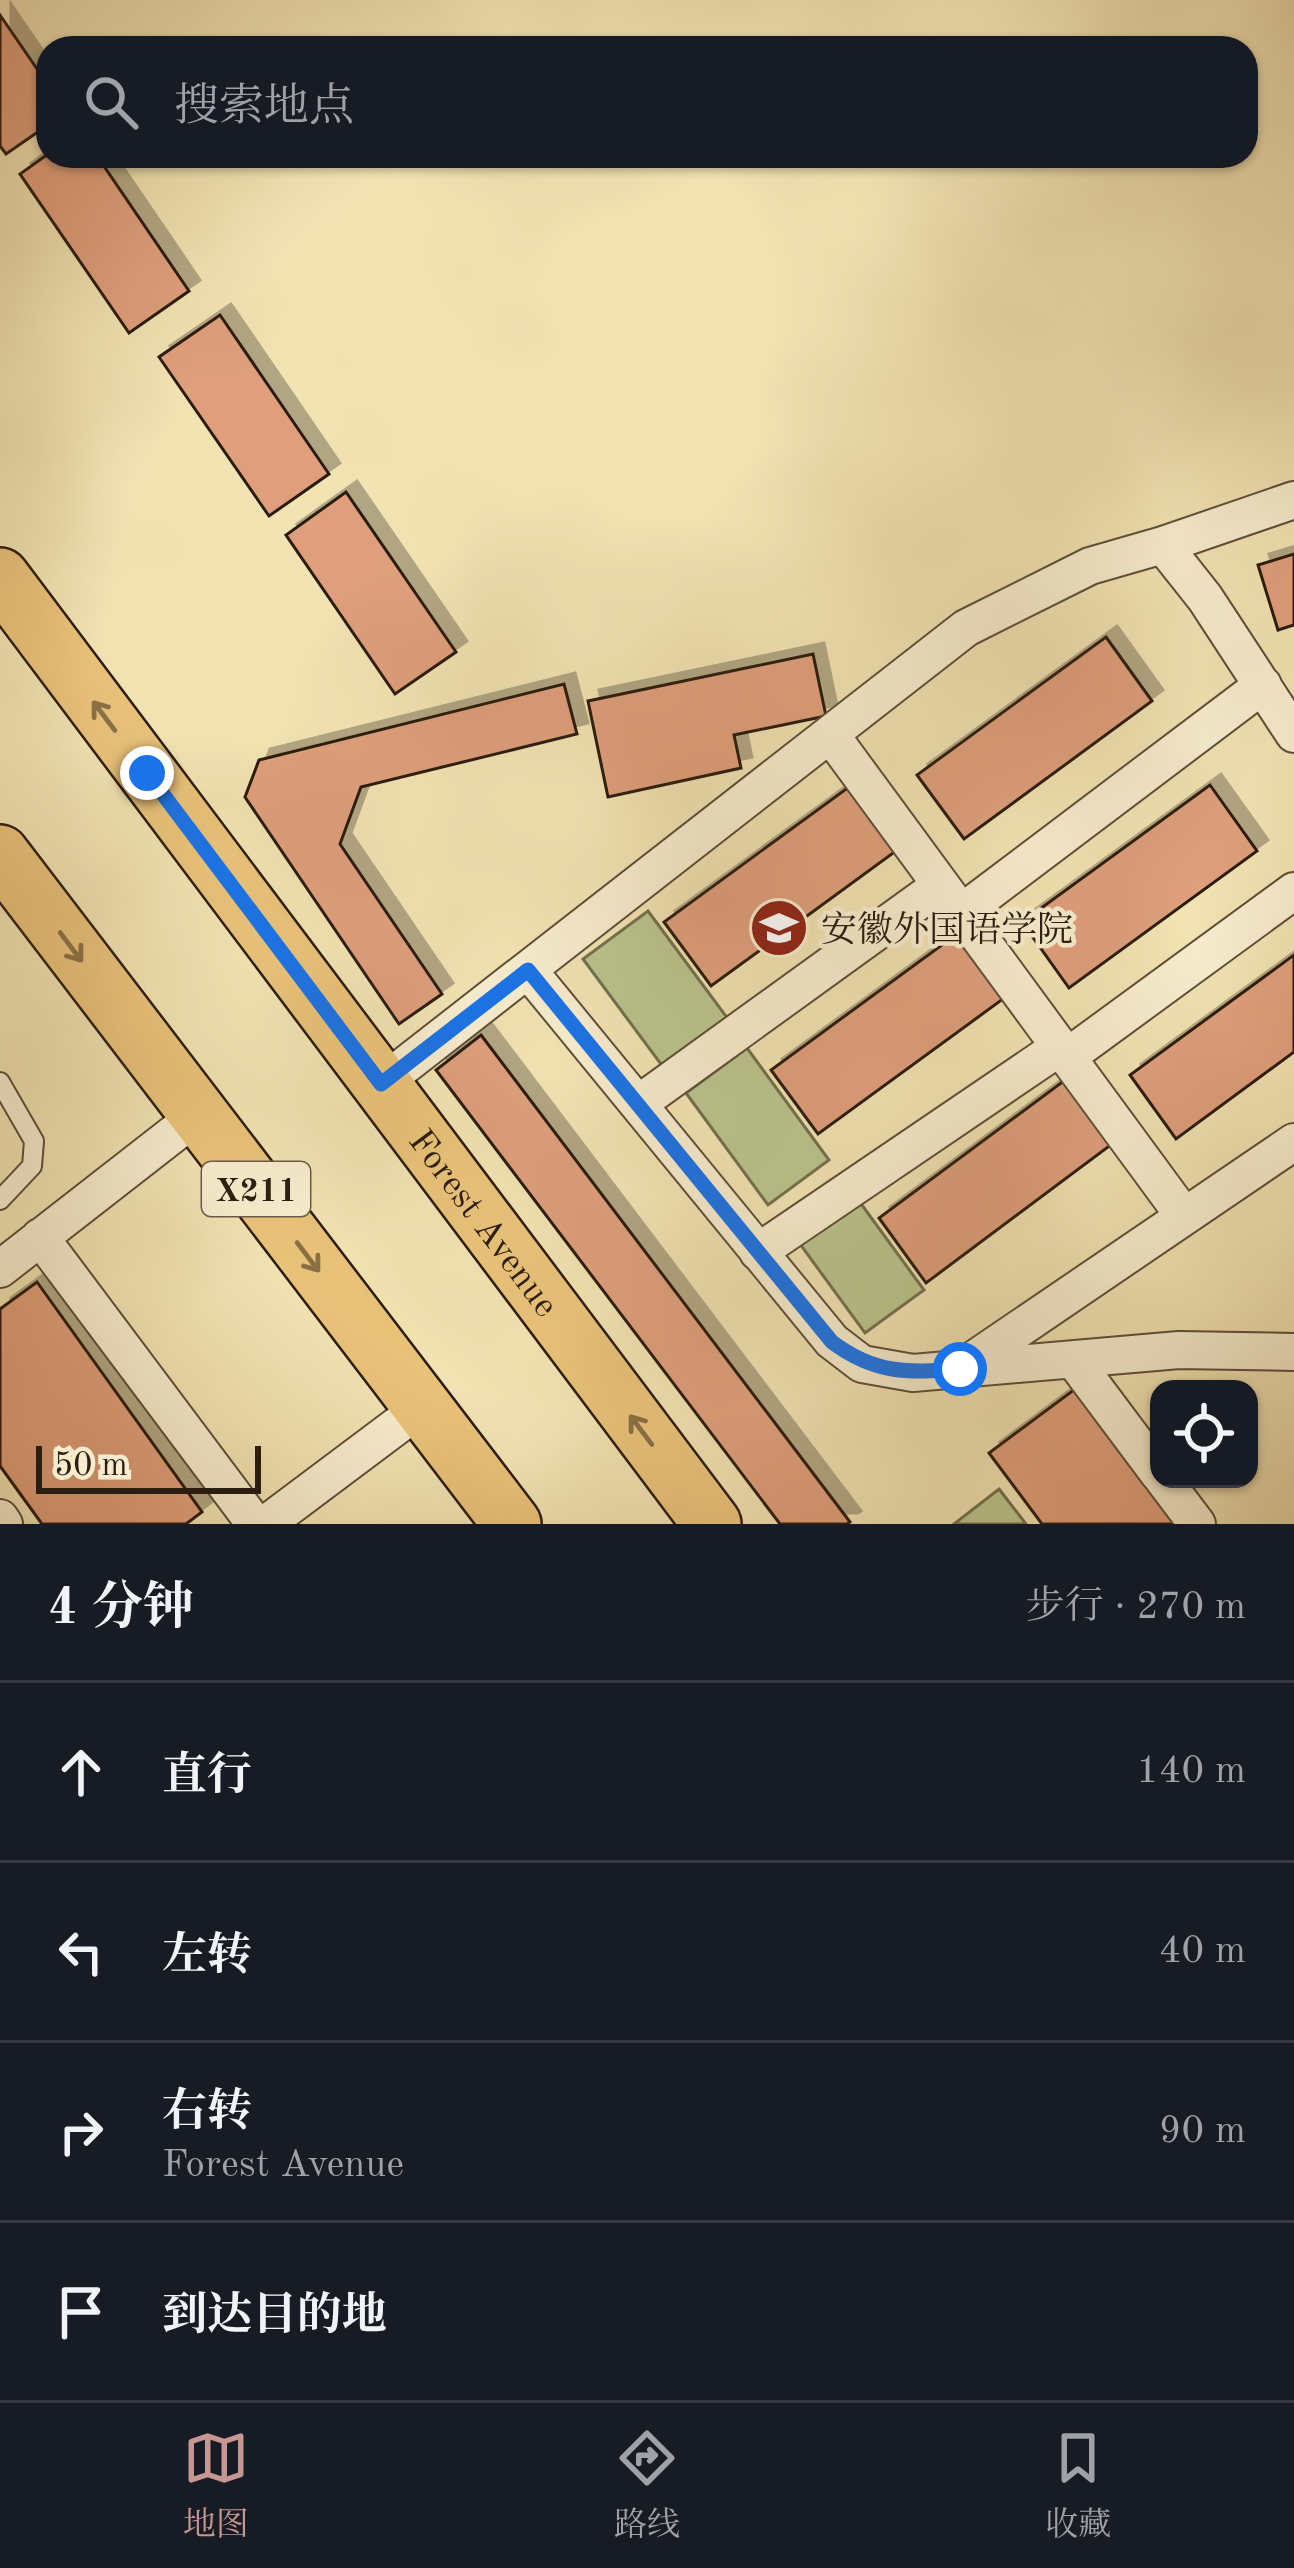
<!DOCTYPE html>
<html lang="zh">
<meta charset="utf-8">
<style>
body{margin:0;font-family:"Old Standard TT","Noto Serif SC",serif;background:#20242c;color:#f1f3f6}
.controls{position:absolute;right:36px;bottom:36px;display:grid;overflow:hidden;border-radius:24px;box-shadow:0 3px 9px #0004}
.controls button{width:108px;height:108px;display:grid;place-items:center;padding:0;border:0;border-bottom:3px solid #363941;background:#171b24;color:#f1f3f6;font:60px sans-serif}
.scale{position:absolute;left:36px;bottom:30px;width:225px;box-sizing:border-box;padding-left:12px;border:6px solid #2b1d10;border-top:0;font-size:33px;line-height:42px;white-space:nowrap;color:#2b1d10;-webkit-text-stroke:9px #f7edce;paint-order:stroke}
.stop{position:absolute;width:36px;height:36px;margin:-27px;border:9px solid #1a73e8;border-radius:50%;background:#fff}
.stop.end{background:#1a73e8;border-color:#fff;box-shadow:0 3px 12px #0008}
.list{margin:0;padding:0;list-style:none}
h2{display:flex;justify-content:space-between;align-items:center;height:156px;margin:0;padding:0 48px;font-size:51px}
h2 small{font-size:39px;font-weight:400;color:#9ea1a6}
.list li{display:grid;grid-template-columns:78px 1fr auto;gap:36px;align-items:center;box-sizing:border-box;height:180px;padding:0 48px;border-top:3px solid #363941}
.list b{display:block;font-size:45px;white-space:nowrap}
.list p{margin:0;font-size:39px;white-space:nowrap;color:#9ea1a6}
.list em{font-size:39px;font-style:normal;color:#9ea1a6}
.icon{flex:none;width:66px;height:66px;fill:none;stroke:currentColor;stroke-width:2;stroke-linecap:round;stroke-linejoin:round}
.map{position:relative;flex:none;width:1294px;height:1524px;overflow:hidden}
.search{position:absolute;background:#171b24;box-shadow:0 3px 9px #0004;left:36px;right:36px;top:36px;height:132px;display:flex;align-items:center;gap:30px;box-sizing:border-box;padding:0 42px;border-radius:36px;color:#9ea1a6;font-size:45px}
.sheet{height:876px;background:#171b24}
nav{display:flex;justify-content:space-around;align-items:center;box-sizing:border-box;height:168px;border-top:3px solid #363941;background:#171b24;font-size:33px;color:#9ea1a6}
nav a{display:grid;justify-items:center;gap:6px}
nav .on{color:#c59692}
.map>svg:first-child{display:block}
.green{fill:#bac48d;stroke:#72704e;stroke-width:3}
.building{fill:#df9f7b;stroke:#2b1d10;stroke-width:3;filter:url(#shadow)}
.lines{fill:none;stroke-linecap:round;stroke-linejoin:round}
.service-casing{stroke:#5d4e39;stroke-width:22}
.minor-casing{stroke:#5d4e39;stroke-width:40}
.primary-casing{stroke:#2b1d10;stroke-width:62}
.service{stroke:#f7edce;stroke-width:18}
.minor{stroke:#f7edce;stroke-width:36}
.primary{stroke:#e9c27a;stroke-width:57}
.oneway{stroke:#8a7045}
.route{stroke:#1a73e8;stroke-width:15}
.labels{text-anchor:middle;stroke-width:9;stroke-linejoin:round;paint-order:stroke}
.shield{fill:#f7edce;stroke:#685b49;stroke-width:3}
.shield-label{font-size:33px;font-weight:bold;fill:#2b1d10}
.poi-label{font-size:36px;fill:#2b1d10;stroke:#f7edce;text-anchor:start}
.street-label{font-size:36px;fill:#2b1d10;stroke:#f7edce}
</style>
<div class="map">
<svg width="1294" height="1524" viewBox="0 0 1294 1524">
<defs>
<filter id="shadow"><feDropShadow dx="11" dy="-11" stdDeviation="0" flood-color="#0004"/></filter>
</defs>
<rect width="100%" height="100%" fill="#f2e3b3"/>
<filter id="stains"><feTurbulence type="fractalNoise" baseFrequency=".00167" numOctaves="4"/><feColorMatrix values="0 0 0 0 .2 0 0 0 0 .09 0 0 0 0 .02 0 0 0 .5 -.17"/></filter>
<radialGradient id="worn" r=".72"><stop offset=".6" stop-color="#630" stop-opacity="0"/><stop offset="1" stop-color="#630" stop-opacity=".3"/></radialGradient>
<!-- green -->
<path class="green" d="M648 911 731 1023 666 1071 583 959Z
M747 1048 829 1160 768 1205 686 1093Z
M859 1201 924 1290 865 1333 800 1244Z
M999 1489 1026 1524H954Z"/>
<!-- building -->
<path class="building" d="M0 15 48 85V125L6 154 0 146Z
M48 154 97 156 189 291 129 333 20 174Z
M220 315 329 474 269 516 159 357Z
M346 492 456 652 395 694 286 535Z
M1294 554V625L1278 630 1258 565Z
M1106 637 1152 701 964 839 917 775Z
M813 654 826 716 734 735 741 768 608 797 588 701Z
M564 684 577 734 361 787 340 844 442 994 399 1024 245 797 259 760Z
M853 784 900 848 711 986 664 922Z
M1210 785 1257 851 1069 988 1022 922Z
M961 931 1007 996 818 1134 771 1070Z
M1294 955V1052L1176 1139 1130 1075Z
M481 1035 850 1522 847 1524H780L436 1070Z
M1065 1080 1112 1144 926 1283 879 1218Z
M37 1282 202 1512 186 1524H42L0 1466V1309Z
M1075 1389 1175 1524H1042L989 1453Z"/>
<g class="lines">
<!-- service casing -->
<g class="service-casing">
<path id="service" d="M0 1082 34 1141 32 1166 0 1200"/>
</g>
<!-- minor casing -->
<g class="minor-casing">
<path id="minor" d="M1163 545 1294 500
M830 734 1184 1216
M961 913 1263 685
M528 970 832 1341 862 1364 913 1373 1179 1350 1294 1352
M1067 1057 1294 891
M381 1084 966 628 1090 566 1163 545 1205 598 1294 734
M638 1104 941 885
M40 1237 255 1524
M758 1252 1060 1047
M0 1269 199 1114
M1073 1359 1159 1474
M963 1367 1294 1142
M1163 1479 1197 1524
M0 1518 4 1524
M266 1524 422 1407"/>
</g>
<!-- primary casing -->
<g class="primary-casing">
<g id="primary">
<path id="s1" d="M0 577 712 1524"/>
<path d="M0 854 512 1524"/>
</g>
</g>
<!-- service -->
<use href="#service" class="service"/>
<!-- minor -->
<use href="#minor" class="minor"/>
<!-- primary -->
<use href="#primary" class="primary"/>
</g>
<!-- one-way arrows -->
<defs><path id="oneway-shaft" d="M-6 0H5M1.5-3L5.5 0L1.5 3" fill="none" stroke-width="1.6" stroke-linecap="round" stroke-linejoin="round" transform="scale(3)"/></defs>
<g class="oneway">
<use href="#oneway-shaft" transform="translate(104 716) rotate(-127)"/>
<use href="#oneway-shaft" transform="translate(71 947) rotate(53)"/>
<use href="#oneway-shaft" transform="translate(308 1257) rotate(53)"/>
<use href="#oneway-shaft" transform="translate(641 1430) rotate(-127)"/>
</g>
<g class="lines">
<!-- route -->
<path class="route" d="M147 773 381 1084 528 970 832 1342C875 1374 907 1373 960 1369"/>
</g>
<!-- icons -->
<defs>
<g id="university-disc" transform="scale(3)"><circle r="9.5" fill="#8f2418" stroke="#f7edce"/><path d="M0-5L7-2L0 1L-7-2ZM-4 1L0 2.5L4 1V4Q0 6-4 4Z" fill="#fff"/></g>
</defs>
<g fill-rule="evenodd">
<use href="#university-disc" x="779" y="928"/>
</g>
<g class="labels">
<!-- shield labels -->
<rect class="shield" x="202" y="1162" width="108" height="54" rx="9"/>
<g class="shield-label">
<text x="256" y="1201">X211</text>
</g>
<!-- poi labels -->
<g class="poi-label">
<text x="821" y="941">安徽外国语学院</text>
</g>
<!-- street labels -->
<g class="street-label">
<text dy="13" stroke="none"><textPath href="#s1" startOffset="807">Forest Avenue</textPath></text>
</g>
</g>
<rect width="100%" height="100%" filter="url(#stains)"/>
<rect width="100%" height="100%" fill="url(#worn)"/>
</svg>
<div class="controls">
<button><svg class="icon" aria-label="locate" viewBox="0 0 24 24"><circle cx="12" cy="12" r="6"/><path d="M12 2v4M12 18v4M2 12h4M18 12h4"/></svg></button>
</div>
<div class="scale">50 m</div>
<div class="stop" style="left:960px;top:1369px"></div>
<div class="stop end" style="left:147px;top:773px"></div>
<div class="search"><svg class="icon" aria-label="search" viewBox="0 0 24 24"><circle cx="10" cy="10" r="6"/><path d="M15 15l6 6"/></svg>搜索地点</div>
</div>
<section class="sheet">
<h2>4 分钟<small>步行 · 270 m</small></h2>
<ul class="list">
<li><svg class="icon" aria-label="ahead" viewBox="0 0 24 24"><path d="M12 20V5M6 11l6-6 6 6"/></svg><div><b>直行</b></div><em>140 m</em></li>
<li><svg class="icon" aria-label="left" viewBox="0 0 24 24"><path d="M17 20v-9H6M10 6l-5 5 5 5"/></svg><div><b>左转</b></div><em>40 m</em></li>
<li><svg class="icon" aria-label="right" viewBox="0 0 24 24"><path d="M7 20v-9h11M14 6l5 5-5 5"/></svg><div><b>右转</b><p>Forest Avenue</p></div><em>90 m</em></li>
<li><svg class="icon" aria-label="arrive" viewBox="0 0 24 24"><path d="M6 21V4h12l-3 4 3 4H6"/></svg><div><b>到达目的地</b></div></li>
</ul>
</section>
<nav>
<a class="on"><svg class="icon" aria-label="map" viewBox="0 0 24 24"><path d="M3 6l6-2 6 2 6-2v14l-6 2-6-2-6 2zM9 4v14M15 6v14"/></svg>地图</a>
<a><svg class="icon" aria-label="directions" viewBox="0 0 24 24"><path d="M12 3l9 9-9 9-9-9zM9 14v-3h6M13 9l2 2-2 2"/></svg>路线</a>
<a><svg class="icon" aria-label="saved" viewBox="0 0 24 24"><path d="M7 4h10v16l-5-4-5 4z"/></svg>收藏</a>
</nav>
